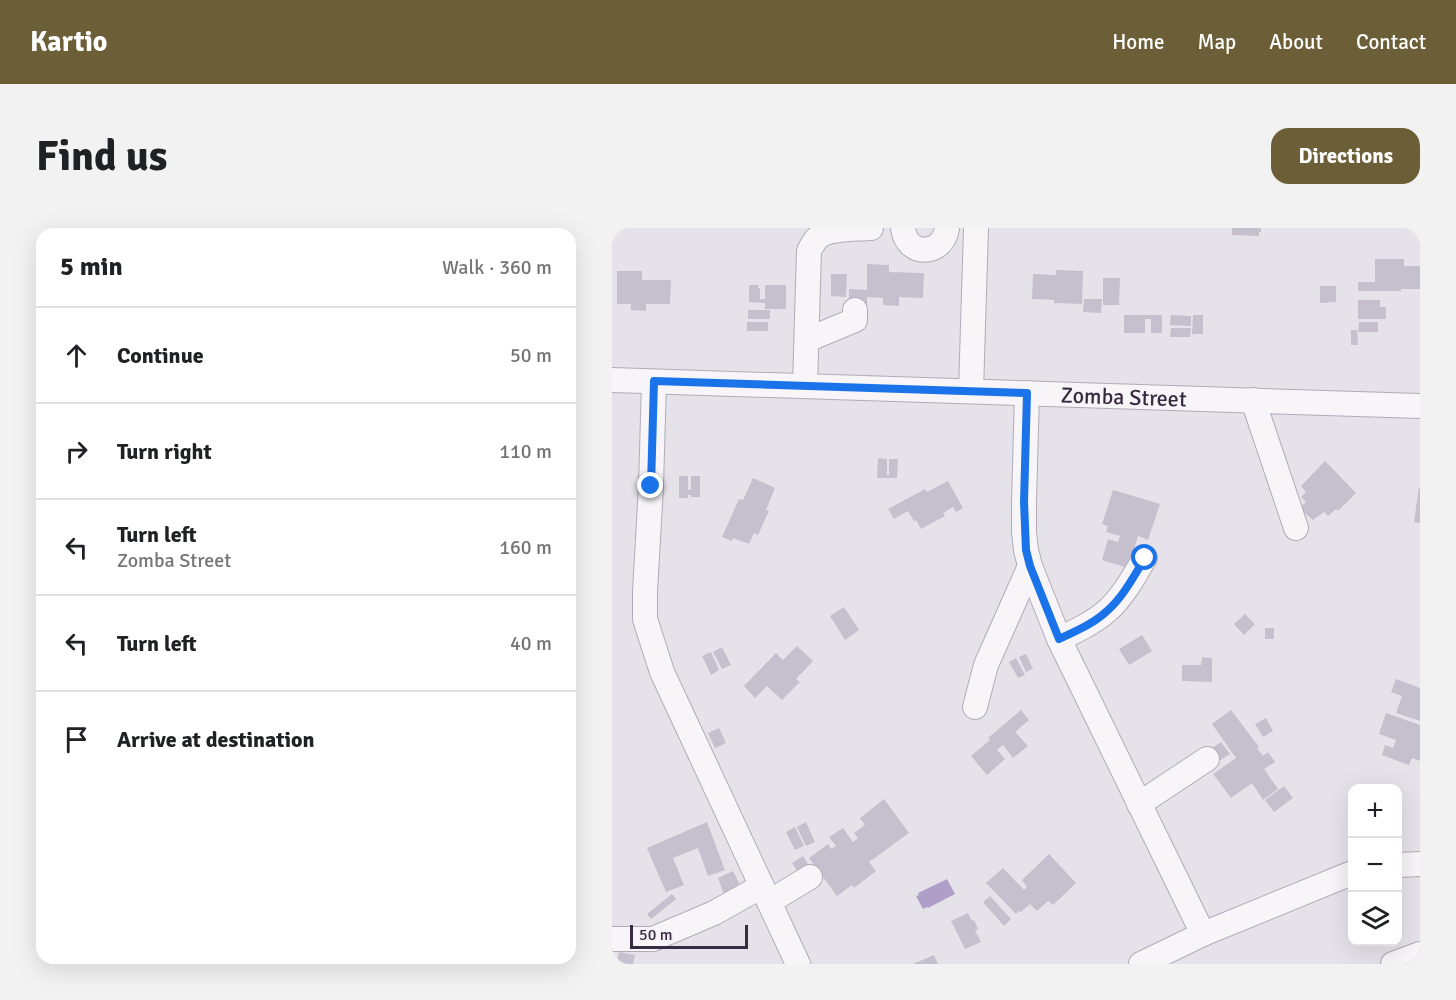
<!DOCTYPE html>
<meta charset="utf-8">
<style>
body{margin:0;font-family:Signika,sans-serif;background:#f2f2f2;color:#202124}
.controls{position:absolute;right:18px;bottom:18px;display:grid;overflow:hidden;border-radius:12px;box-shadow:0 6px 24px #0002}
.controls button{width:54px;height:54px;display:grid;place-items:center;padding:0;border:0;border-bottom:2px solid #e0e0e0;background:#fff;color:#202124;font:30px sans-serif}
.scale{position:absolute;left:18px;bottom:15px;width:118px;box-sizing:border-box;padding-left:6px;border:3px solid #362b41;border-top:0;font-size:16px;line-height:21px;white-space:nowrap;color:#362b41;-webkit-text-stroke:4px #f4f2f7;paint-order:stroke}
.stop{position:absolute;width:18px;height:18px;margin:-14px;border:4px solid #1a73e8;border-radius:50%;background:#fff}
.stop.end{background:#1a73e8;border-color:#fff;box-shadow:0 2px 6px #0008}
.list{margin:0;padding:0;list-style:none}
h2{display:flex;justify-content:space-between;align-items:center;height:78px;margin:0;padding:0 24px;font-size:26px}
h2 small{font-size:20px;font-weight:400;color:#757577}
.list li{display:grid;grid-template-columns:39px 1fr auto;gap:18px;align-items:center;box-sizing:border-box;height:96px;padding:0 24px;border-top:2px solid #e0e0e0}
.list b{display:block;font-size:22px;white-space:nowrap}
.list p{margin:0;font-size:20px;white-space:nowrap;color:#757577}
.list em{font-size:20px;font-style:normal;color:#757577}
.icon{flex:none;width:33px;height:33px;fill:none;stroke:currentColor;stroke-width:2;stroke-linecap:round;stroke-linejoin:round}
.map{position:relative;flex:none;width:808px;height:736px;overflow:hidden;border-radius:18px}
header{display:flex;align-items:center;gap:36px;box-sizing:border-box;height:84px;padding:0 30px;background:#6c5e36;color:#fff}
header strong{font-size:28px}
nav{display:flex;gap:33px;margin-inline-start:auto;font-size:21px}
.intro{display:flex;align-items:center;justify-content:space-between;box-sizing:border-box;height:144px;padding:0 36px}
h1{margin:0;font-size:42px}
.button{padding:15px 27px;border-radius:18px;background:#6c5e36;color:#fff;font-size:21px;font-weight:700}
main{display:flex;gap:36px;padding:0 36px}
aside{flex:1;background:#fff;border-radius:18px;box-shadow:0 6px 24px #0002}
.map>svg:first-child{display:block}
.water{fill:#af9fc8}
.building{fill:#c6bfcd}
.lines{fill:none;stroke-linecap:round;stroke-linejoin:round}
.minor-casing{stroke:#b1abb7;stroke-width:26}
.minor{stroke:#f7f5f8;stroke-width:24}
.route{stroke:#1a73e8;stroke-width:8}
.labels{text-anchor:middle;stroke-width:5;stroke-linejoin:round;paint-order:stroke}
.street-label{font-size:22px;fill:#362b41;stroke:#f4f2f7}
</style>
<header>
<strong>Kartio</strong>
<nav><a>Home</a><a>Map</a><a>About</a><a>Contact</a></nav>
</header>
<div class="intro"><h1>Find us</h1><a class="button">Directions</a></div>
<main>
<aside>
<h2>5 min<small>Walk · 360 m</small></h2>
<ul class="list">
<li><svg class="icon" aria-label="ahead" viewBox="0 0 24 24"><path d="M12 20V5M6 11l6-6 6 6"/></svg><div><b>Continue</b></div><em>50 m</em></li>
<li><svg class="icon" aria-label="right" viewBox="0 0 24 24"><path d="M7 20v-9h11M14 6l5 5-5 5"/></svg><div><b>Turn right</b></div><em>110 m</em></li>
<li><svg class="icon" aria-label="left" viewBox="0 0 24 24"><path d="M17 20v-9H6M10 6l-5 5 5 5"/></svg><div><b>Turn left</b><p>Zomba Street</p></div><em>160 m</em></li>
<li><svg class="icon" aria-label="left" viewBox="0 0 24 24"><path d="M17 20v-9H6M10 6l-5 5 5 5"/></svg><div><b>Turn left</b></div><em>40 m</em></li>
<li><svg class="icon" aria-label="arrive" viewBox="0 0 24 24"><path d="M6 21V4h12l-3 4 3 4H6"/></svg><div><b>Arrive at destination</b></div></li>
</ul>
</aside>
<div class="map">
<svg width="808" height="736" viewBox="0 0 808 736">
<rect width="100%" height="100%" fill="#e6e2ea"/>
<!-- water -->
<path class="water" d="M335 651 343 666 316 680 315 679 311 681 304 668 307 667 306 665Z"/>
<!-- building -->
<path class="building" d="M620 0H649V4H647V8L620 7Z
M763 31H792V38H808V61H789V63H746V54H763Z
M255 36 277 37V44L312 45 311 70 287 69V78L271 77V70L255 69V77L237 76V61L255 62Z
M444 42 471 43 470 76 442 75V72L420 71 421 46 444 47Z
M5 43H30V52H59L58 76H34V83L19 82V76H5Z
M219 46H235L234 69 219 68Z
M491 50H508L507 77H491Z
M137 57H146V60H148V71H153V57H174V81H153V75L137 74Z
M708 58H724V74L708 75Z
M472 71H490L489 85 471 84Z
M746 72H768V79H774V91H746Z
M136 82H158V91H136Z
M512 87H550V105H539V91H533V105H512Z
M559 87 579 88V98L558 97Z
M581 87H591V106H580Z
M135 94H156V103H135Z
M747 94H766V104H746Z
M559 100H579L578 109H558Z
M739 102H745L746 117H739Z
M266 230 275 231V247H277V231H286L285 250H265Z
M713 233 744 265 726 283 724 281 716 288 712 284 701 292 687 280 694 274 689 269 694 264 689 258Z
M67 248H76V262H79V248H88V269H79V267H76V270H67Z
M141 250 163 260 154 282 157 283 146 307 142 305 137 316 121 310 120 313 110 309 127 271 131 272Z
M336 253 351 280 344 284 341 279 331 285 333 288 309 301 304 292 302 293 296 283 282 291 276 281 313 261 315 264Z
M807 259 808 260V295L802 294Z
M501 262 548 276 536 312 526 308 516 340 490 332 496 311 506 314 508 308 494 304 496 298 490 296Z
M232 379 247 402 233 412 218 388Z
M633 386 643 396 632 407 622 396Z
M653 400H662V411H653Z
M530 407 540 423 517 437 507 421Z
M185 418 201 433 184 451 188 454 170 472 155 458 143 470 132 458 164 425 171 432Z
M110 419 119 437 110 441 101 424Z
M99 424 107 442 99 447 90 428Z
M414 426 421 441 414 444 407 429Z
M590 429 600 430V454L570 453V437H589Z
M404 430 413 447 406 450 397 434Z
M784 451 808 460V493L784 485 790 468 779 464Z
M409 482 417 492 403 504 416 518 401 530 391 517 385 522 393 531 375 547 359 528 378 512 376 510Z
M619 482 647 519 645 520 651 528 656 524 663 534 652 541 666 561 651 572 640 555 619 570 601 546 624 530 600 496Z
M774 485 808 497V533L800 530 797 537 770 527 773 517 781 520 784 512 767 506Z
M654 490 661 503 651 509 643 496Z
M107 500 114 515 103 520 96 505Z
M609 514 618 526 607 533 598 521Z
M672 558 681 570 662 584 653 572Z
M272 571 297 605 257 634 264 643 242 660 240 657 225 668 197 630 216 616 219 621 224 618 217 609 231 600 241 614 246 610 242 605 253 597 248 590Z
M95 594 113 642 96 648 86 620 61 630 72 657 54 664 35 620Z
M194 594 203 614 194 618 185 599Z
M183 599 192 618 183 622 174 604Z
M437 626 464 655 441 677 436 673 425 683 418 676 409 684 407 683 404 686 374 655 391 640 412 662 415 659 410 652Z
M191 628 198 639 187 646 180 635Z
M121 643 127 655 118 668 111 664 106 650Z
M60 666 64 671 39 691 35 686Z
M378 668 399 691 392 698 371 674Z
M356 685 360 693 362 692 366 701 363 702 369 714 353 721 339 693Z
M7 724 23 727 21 736H5Z
M322 727 326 736H301Z"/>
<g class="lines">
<!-- minor casing -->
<g class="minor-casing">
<g id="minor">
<path d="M291 0C294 29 331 29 335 0"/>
<path d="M195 112 243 92V82"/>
<path id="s1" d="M0 152 808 178"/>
<path d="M42 154 39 258 33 364V391L50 444 186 736"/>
<path d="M193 158 197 23C200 17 203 11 209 7 221 0 244 1 259 0"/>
<path d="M359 163 364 0"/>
<path d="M415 165 412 274V304L414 322 418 338 447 411 591 706"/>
<path d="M641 172 684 300"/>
<path d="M447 411C464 403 481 395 495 383 511 369 522 348 533 330"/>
<path d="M363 479 374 437 418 338"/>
<path d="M527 576 595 531"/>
<path d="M786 637 808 636"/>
<path d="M157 674 198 649"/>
<path d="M0 711H41L102 685 150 658"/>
<path d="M529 736 591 706 740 645"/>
<path d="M781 736 808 726"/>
</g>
</g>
<!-- minor -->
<use href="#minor" class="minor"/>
</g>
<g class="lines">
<!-- route -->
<path class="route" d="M39 258 42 153 415 165 412 274 414 322 418 338 447 411C464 403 481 396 495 383 511 369 522 348 533 330"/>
</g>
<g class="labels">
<!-- street labels -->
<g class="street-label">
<text dy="8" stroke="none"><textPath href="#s1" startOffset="512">Zomba Street</textPath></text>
</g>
</g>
</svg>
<div class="controls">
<button>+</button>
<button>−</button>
<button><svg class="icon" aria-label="layers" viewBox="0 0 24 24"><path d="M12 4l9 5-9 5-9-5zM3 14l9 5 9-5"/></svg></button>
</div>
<div class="scale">50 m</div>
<div class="stop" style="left:533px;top:330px"></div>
<div class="stop end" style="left:39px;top:258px"></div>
</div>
</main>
